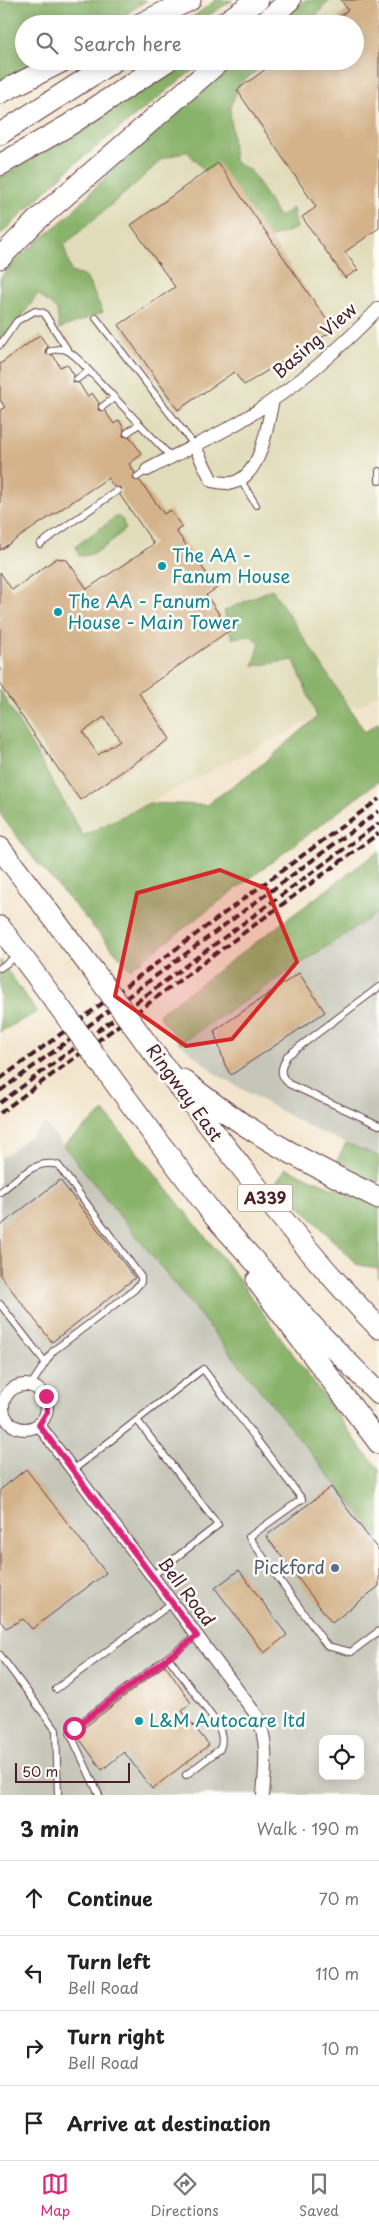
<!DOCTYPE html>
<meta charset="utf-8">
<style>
body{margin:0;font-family:"Playpen Sans",sans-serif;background:#f2f2f2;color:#222}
.controls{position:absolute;right:15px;bottom:15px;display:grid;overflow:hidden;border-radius:10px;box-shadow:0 2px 12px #0003}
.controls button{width:45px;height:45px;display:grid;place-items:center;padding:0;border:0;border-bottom:1px solid #e0e0e0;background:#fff;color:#222;font:25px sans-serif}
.scale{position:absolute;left:15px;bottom:12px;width:115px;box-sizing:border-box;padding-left:5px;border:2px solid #4a1f2b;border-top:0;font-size:14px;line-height:18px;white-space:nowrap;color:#4a1f2b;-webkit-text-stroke:4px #fdfcf7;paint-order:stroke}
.stop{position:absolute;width:15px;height:15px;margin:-11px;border:4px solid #db2777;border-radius:50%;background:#fff}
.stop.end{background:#db2777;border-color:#fff;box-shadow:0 1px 5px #0008}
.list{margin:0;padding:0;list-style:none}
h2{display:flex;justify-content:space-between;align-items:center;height:65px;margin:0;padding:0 20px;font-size:21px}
h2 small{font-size:16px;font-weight:400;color:#767676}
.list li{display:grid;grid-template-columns:32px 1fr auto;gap:15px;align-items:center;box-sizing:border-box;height:75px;padding:0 20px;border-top:1px solid #e0e0e0}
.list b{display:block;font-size:19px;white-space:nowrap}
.list p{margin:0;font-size:16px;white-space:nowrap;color:#767676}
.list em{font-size:16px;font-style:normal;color:#767676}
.icon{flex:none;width:28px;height:28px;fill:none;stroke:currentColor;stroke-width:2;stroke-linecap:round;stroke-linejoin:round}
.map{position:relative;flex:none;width:379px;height:1795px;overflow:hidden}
.search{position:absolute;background:#fff;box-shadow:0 2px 12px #0003;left:15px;right:15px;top:15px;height:55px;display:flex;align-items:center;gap:12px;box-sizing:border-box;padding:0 18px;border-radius:28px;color:#767676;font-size:19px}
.sheet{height:365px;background:#fff}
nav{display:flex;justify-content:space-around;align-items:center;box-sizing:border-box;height:70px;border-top:1px solid #e0e0e0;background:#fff;font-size:14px;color:#767676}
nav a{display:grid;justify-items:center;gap:2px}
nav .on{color:#db2777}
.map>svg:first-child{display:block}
.built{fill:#e1dcba}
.industrial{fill:#c5c5b8;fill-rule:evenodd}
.forest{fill:#89b26a;stroke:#6a684a}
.building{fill:#d4b38a;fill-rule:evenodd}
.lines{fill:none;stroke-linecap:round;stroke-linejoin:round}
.service-casing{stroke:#633d43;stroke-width:8}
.minor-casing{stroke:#633d43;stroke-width:14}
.trunk-casing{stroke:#633d43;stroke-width:23}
.service{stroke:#fff;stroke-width:6}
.minor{stroke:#fff;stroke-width:12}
.trunk{stroke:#fff;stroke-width:21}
.rail{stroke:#4a1f2b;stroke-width:4;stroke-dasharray:8 4;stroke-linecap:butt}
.trunk-bridge-casing{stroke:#633d43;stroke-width:23;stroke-linecap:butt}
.trunk-bridge{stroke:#fff;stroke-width:21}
.route{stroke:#db2777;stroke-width:6}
.marked{fill:#d62828;fill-opacity:0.2;stroke:#d62828;stroke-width:4;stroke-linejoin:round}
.culture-dot{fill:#0f9aa8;stroke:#fdfcf7;stroke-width:2}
.service-dot{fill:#5c6f8a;stroke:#fdfcf7;stroke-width:2}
.labels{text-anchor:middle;stroke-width:5;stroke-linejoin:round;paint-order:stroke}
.shield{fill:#fdfcf7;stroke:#806168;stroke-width:1}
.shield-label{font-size:16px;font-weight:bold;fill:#4a1f2b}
.street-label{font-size:18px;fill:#4a1f2b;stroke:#fdfcf7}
.culture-label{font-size:18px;fill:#0d838f;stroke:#fdfcf7;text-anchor:start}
.service-label{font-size:18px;fill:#4e5e75;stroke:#fdfcf7;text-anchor:end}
</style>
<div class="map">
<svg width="379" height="1795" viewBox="0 0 379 1795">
<rect width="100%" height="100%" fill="#fdfcf7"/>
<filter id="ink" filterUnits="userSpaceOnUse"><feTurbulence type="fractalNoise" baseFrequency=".02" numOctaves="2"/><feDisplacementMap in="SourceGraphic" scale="10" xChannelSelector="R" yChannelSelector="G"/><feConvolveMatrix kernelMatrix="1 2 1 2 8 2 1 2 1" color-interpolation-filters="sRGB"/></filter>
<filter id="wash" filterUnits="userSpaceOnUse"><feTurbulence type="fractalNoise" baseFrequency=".0096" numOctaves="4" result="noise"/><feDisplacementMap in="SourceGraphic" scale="20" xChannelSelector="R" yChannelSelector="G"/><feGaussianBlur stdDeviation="1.12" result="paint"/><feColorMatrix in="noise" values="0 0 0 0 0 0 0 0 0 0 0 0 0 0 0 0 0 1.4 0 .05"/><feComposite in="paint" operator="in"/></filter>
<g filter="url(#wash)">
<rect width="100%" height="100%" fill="#f3e5cd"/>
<!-- built -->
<path class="built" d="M311 0H379V692L363 704 317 717 83 836 0 728V322L30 278 242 61H355V24H283Z"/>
<!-- industrial -->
<path class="industrial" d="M379 912V1156L313 1129 217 1075 180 1043Z
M46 1124 379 1538V1795H0V1159ZM323 1739H360V1776H323Z"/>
<!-- forest -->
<path class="forest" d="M0 0H147L111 24H24V61H39L0 81Z
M216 0H233L201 20 193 17Z
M305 0H330L308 24H277Z
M188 61 203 62 71 167 0 235V178Z
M233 61H271L240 83 230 108 234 161 251 171 279 217 293 208 297 228 270 238 205 172 187 151 162 159 131 188 64 245 71 272 86 277 103 312 59 329 57 310 38 294 0 346V278L11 264 70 214 133 148Z
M117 516 123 520 125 529C112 541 98 556 79 556L76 546Z
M272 589 365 732 379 722V781L130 969 34 859 0 814V690L83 836 149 803 206 805 264 763 317 717 294 660 253 666 260 643 251 636 232 638 224 611Z
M379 851V912L180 1043 158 1015Z
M0 960 37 1012 0 1032Z
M104 1111 225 1261 362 1449 379 1469V1538L63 1145Z
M346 1143 379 1156V1184L336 1162Z
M286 1168 379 1207V1278L378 1269 356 1264 276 1182Z"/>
<g id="blocks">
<!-- building -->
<path class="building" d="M341 0H379V228L345 252 358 270 345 278 302 217 316 207 237 90 277 61H355V24H329L348 10Z
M218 163 334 330 244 385 234 372 178 410 119 325 175 287 131 225Z
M40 335 48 347 45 350 46 354 53 355 60 367 67 364 74 375 73 382 79 383 87 396 92 393 99 403 98 410 105 411 114 424 119 420 124 429 123 436 130 437 142 454 129 464 135 473 133 479 140 481 164 514 170 510 182 527 176 531 217 588 206 595 230 630 139 693 170 739 80 800 0 685V572L12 590 57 558 67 560 87 589 154 544 120 495 121 488 114 487 108 478 0 550V410L5 407 0 400V364ZM104 717 120 740 98 755 83 732Z
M299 973 325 1012 231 1075 225 1065 214 1031Z
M60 1180 135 1278 52 1342 0 1275V1226Z
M26 1469 106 1573 32 1629 23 1619 6 1628 0 1621V1490Z
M331 1487 379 1551V1586L332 1623 266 1536Z
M239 1570 287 1635 264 1653 215 1588Z
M165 1665 191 1703 182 1711 209 1745 152 1789 124 1752 102 1770 76 1734Z"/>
</g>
</g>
<g filter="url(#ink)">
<use href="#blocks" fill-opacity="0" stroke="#633d43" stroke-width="1"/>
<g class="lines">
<!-- service casing -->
<g class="service-casing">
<path id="service" d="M96 318 194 445
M0 345 17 321 35 311 44 313 67 349
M50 351C63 346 68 350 78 359L171 457
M77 379 89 371
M102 407 114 398
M127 433 139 424
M379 471V481
M137 477 147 470
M240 479 256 505
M40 544 117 491
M0 968 17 956
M379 987 287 1056C281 1068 278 1074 289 1084L379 1125
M0 1192C16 1180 36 1158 58 1165L141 1277V1282L134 1290 53 1351 31 1385
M0 1304 45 1362
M0 1403 3 1406
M0 1415 4 1414
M137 1420 203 1369 302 1499 249 1537 327 1646 351 1652 379 1631
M73 1470 137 1420 218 1525 152 1576
M0 1655 56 1730 58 1795
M56 1689 172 1603
M186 1775 220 1749C224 1739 221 1731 216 1722L168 1657 197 1636
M99 1795 70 1733 74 1728 168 1657"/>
</g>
<!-- minor casing -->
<g class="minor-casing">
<path id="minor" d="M194 445 212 481C218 482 226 484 232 483 262 476 267 425 273 400
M147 470C178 453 211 439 241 421 292 390 338 351 379 308
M3 1407a22 22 0 1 1 44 0a22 22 0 1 1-44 0Z
M39 1425 257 1716C269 1742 265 1768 263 1795"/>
</g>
<!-- trunk casing -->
<g class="trunk-casing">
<path id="trunk" d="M140 24 190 0
M222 24 258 0
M263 24 290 0
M0 93 63 61
M0 134 114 61
M0 165 69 125 167 61
M0 258 36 221 220 61
M0 848 98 977
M0 927 58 1005
M150 1048C224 1145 294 1240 379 1328
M183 1080C245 1131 307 1163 379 1198
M118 1087 214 1216 318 1332 379 1394
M257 1281 379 1443"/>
</g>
<!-- service -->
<use href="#service" class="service"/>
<!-- minor -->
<use href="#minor" class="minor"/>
<!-- trunk -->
<use href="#trunk" class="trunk"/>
<!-- rail -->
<path class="rail" d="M0 1079 379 799
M0 1091 379 811
M0 1103 379 823
M0 1113 379 833"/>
<!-- trunk-bridge casing -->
<g class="trunk-bridge-casing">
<path id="trunk-bridge" d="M98 977 150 1048
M58 1005 118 1087"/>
</g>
<!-- trunk-bridge -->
<use href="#trunk-bridge" class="trunk-bridge"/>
</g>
</g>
<g class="lines" filter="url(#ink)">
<!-- route -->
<path class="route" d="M46 1396 47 1412 39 1425 197 1636 74 1728"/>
</g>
<!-- marked area -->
<path class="marked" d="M220 870 267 889 297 962 232 1039 186 1046 115 996 137 893Z"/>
<!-- markers -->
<g class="culture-dot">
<circle cx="162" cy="566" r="5"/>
<circle cx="58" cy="612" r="5"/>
<circle cx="139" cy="1721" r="5"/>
</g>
<circle class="service-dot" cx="335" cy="1568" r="5"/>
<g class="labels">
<!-- shield labels -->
<rect class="shield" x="237.5" y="1184.5" width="55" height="27" rx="4"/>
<g class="shield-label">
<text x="265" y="1204">A339</text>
</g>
<!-- street labels -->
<g class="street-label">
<text transform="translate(315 341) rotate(-41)" y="6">Basing View</text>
<text transform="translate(184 1093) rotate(54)" y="6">Ringway East</text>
<text transform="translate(186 1592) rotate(53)" y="6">Bell Road</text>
</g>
<!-- culture labels -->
<g class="culture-label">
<text x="172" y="562">The AA -<tspan x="172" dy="21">Fanum House</tspan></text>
<text x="68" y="608">The AA - Fanum<tspan x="68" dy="21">House - Main Tower</tspan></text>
<text x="149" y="1727">L&amp;M Autocare ltd</text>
</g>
<!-- service labels -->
<g class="service-label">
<text x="325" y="1574">Pickford</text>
</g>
</g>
</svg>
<div class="controls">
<button><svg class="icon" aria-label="locate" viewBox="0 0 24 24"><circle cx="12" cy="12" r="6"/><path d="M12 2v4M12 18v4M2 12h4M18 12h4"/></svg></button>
</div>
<div class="scale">50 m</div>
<div class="stop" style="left:74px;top:1728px"></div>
<div class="stop end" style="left:46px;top:1396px"></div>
<div class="search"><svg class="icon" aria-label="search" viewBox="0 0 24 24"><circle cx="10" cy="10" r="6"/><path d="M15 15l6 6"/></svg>Search here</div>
</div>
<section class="sheet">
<h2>3 min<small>Walk · 190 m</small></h2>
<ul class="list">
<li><svg class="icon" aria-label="ahead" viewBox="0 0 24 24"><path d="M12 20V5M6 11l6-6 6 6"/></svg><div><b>Continue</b></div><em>70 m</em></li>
<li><svg class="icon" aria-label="left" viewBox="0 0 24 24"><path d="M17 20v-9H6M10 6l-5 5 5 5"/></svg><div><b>Turn left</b><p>Bell Road</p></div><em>110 m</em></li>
<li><svg class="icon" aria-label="right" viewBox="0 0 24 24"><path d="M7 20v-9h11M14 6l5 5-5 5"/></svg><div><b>Turn right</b><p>Bell Road</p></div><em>10 m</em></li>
<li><svg class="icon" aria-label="arrive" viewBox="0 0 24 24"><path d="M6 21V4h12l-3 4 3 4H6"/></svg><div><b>Arrive at destination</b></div></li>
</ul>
</section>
<nav>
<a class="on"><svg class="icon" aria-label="map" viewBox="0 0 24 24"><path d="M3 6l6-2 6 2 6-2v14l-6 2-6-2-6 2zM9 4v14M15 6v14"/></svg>Map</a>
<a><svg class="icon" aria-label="directions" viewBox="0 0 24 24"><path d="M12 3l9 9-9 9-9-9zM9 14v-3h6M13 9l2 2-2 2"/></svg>Directions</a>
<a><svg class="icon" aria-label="saved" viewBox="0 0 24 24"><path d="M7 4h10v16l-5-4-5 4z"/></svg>Saved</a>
</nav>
